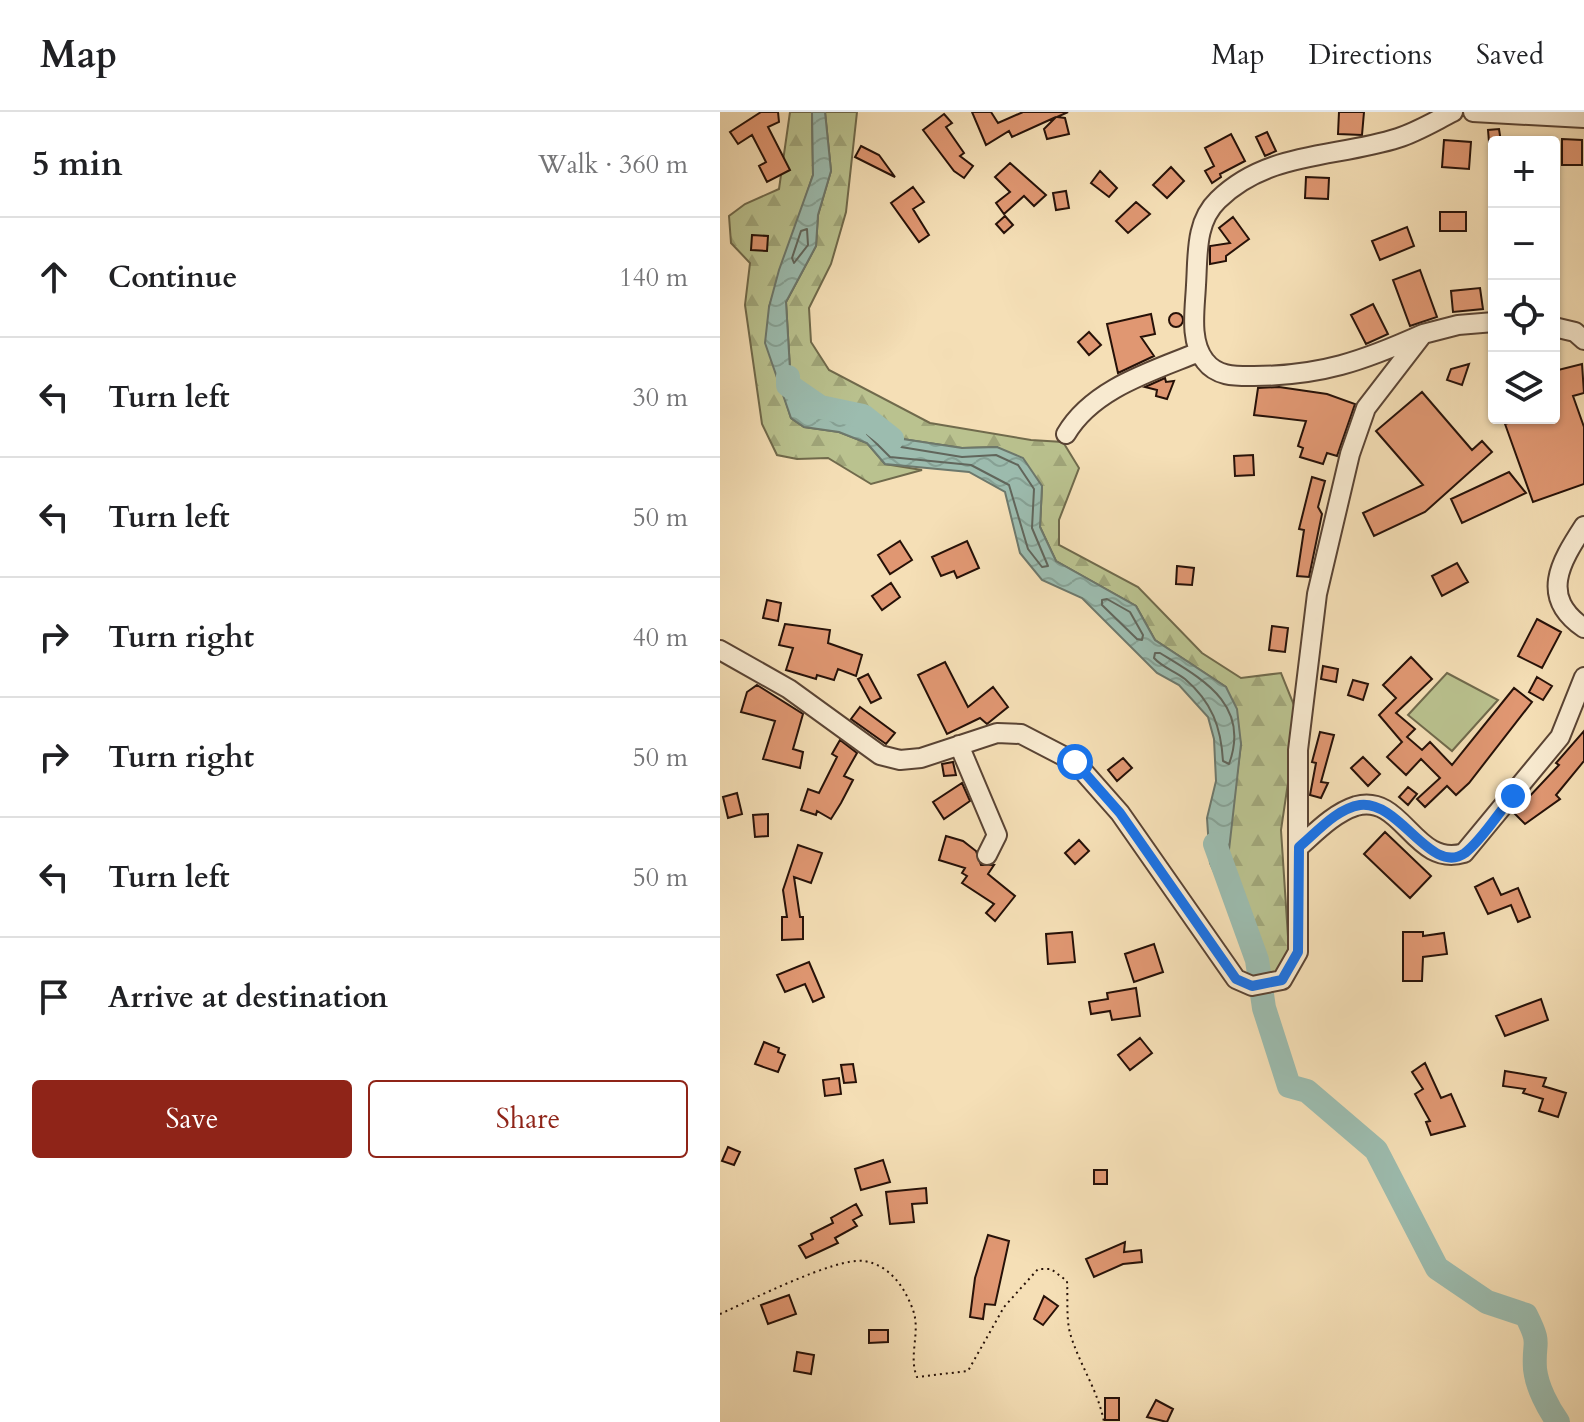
<!DOCTYPE html>
<meta charset="utf-8">
<style>
body{margin:0;font-family:Cardo,serif;background:#f6f6f6;color:#202124}
.controls{position:absolute;right:24px;top:24px;display:grid;overflow:hidden;border-radius:8px;box-shadow:0 2px 6px #0004}
.controls button{width:72px;height:72px;display:grid;place-items:center;padding:0;border:0;border-bottom:2px solid #e0e0e0;background:#fff;color:#202124;font:40px sans-serif}
.stop{position:absolute;width:24px;height:24px;margin:-18px;border:6px solid #1a73e8;border-radius:50%;background:#fff}
.stop.end{background:#1a73e8;border-color:#fff;box-shadow:0 2px 8px #0008}
.list{margin:0;padding:0;list-style:none}
h2{display:flex;justify-content:space-between;align-items:center;height:104px;margin:0;padding:0 32px;font-size:34px}
h2 small{font-size:26px;font-weight:400;color:#757577}
.list li{display:grid;grid-template-columns:52px 1fr auto;gap:24px;align-items:center;box-sizing:border-box;height:120px;padding:0 32px;border-top:2px solid #e0e0e0}
.list b{display:block;font-size:30px;white-space:nowrap}
.list em{font-size:26px;font-style:normal;color:#757577}
.actions{display:flex;gap:16px;padding:24px 32px}
.actions a{flex:1;padding:18px 0;border:2px solid #8f2418;border-radius:8px;text-align:center;font-size:28px;color:#8f2418}
.actions .main{background:#8f2418;color:#fff}
.icon{flex:none;width:44px;height:44px;fill:none;stroke:currentColor;stroke-width:2;stroke-linecap:round;stroke-linejoin:round}
.map{position:relative;flex:none;width:864px;height:1310px;overflow:hidden}
header{display:flex;align-items:center;gap:48px;box-sizing:border-box;height:112px;padding:0 40px;background:#fff;border-bottom:2px solid #e0e0e0}
header strong{font-size:38px}
nav{display:flex;gap:44px;margin-inline-start:auto;font-size:28px}
main{display:flex}
aside{flex:1;background:#fff}
.map>svg:first-child{display:block}
.green{fill:#bac28f;stroke:#706a4c;stroke-width:2}
.forest{fill:url(#forest-firs);stroke:#706a4c;stroke-width:2}
.water{fill:url(#water-waves);stroke:#6d786c;stroke-width:2}
.lines{fill:none;stroke-linecap:round;stroke-linejoin:round}
.shore{stroke:#61665c;stroke-width:2}
.river{stroke:#9cbcaf;stroke-width:24}
.building{fill:#e09772;stroke:#261108;stroke-width:2}
.minor-casing{stroke:#5a4434;stroke-width:22}
.path{stroke:#261108;stroke-width:2;stroke-dasharray:2 4;stroke-linecap:butt}
.minor{stroke:#f8ead0;stroke-width:18}
.route{stroke:#1a73e8;stroke-width:10}
</style>
<header>
<strong>Map</strong>
<nav><a>Map</a><a>Directions</a><a>Saved</a></nav>
</header>
<main>
<aside>
<h2>5 min<small>Walk · 360 m</small></h2>
<ul class="list">
<li><svg class="icon" aria-label="ahead" viewBox="0 0 24 24"><path d="M12 20V5M6 11l6-6 6 6"/></svg><div><b>Continue</b></div><em>140 m</em></li>
<li><svg class="icon" aria-label="left" viewBox="0 0 24 24"><path d="M17 20v-9H6M10 6l-5 5 5 5"/></svg><div><b>Turn left</b></div><em>30 m</em></li>
<li><svg class="icon" aria-label="left" viewBox="0 0 24 24"><path d="M17 20v-9H6M10 6l-5 5 5 5"/></svg><div><b>Turn left</b></div><em>50 m</em></li>
<li><svg class="icon" aria-label="right" viewBox="0 0 24 24"><path d="M7 20v-9h11M14 6l5 5-5 5"/></svg><div><b>Turn right</b></div><em>40 m</em></li>
<li><svg class="icon" aria-label="right" viewBox="0 0 24 24"><path d="M7 20v-9h11M14 6l5 5-5 5"/></svg><div><b>Turn right</b></div><em>50 m</em></li>
<li><svg class="icon" aria-label="left" viewBox="0 0 24 24"><path d="M17 20v-9H6M10 6l-5 5 5 5"/></svg><div><b>Turn left</b></div><em>50 m</em></li>
<li><svg class="icon" aria-label="arrive" viewBox="0 0 24 24"><path d="M6 21V4h12l-3 4 3 4H6"/></svg><div><b>Arrive at destination</b></div></li>
</ul>
<div class="actions"><a class="main">Save</a><a>Share</a></div>
</aside>
<div class="map">
<svg width="864" height="1310" viewBox="0 0 864 1310">
<defs>
<pattern id="forest-firs" width="22" height="20" patternUnits="userSpaceOnUse" patternTransform="scale(2)"><rect width="22" height="20" fill="#bac28f"/><path d="M5 1l3.5 6h-7zM16 11l3.5 6h-7z" fill="#a0a67a"/></pattern>
<pattern id="water-waves" width="16" height="10" patternUnits="userSpaceOnUse" patternTransform="scale(2)"><rect width="16" height="10" fill="#9cbcaf"/><path d="M0 5q4-4 8 0t8 0" fill="none" stroke="#86a195"/></pattern>
</defs>
<rect width="100%" height="100%" fill="#f5dfb6"/>
<filter id="stains"><feTurbulence type="fractalNoise" baseFrequency=".0025" numOctaves="4"/><feColorMatrix values="0 0 0 0 .2 0 0 0 0 .09 0 0 0 0 .02 0 0 0 .5 -.17"/></filter>
<radialGradient id="worn" r=".72"><stop offset=".6" stop-color="#630" stop-opacity="0"/><stop offset="1" stop-color="#630" stop-opacity=".3"/></radialGradient>
<!-- green -->
<path class="green" d="M727 561 778 588 732 639 688 603Z"/>
<!-- forest -->
<path class="forest" d="M70 0H92L93 63 49 195 61 274 71 306 84 315 119 320 147 331 165 352 202 358 151 372 108 346 77 347 57 343 42 312 25 193 30 151 11 131 9 104 25 92 59 77Z
M105 0H137L126 100 111 152 89 196 91 230 109 258 210 311 311 328 343 330 359 356 339 408V433L418 475 482 541 521 566 561 561 578 603 561 718 569 840 560 860 547 864 535 812 507 737 521 632 506 575 435 528 416 494 336 449 320 415 322 374 277 335 242 336 182 327 159 308 119 306 92 296 70 257 66 190 96 134 98 103 111 59Z"/>
<!-- water -->
<path class="water" d="M92 0H105L111 59 98 103 96 134 66 190 70 257 92 296 119 306 159 308 183 327 242 336 277 335 303 346 322 374 320 415 336 449 416 494 435 528 506 575 517 597 521 632 504 782 490 751 487 706 496 669 494 627 488 605 459 573 437 561 362 486 322 468 300 441 285 380 249 360 165 352 147 331 119 320 84 315 71 306 45 231 49 195 59 158 93 63Z"/>
<g class="lines">
<!-- shore -->
<path class="shore" d="M87 117 88 133 74 151 72 146 81 119Z
M150 316 181 335 242 345 276 343 298 353 314 377 312 416 328 454 322 455 308 437 289 373 251 353 170 345 147 322Z
M387 487 410 500 423 523 422 528 417 527 382 493V488Z
M435 541H440C482 567 531 592 509 652L503 649C501 615 492 590 465 567 455 559 443 556 434 546Z"/>
<!-- river -->
<path class="river" d="M68 265V273L100 295 143 304 172 327
M495 732 537 848 544 896 569 974 587 979 656 1038 717 1156 767 1190 806 1203C822 1235 813 1227 815 1257 817 1275 828 1296 838 1310"/>
</g>
<!-- building -->
<path class="building" d="M41 0H58L59 10 48 15 70 58 47 70 39 54 46 50 32 23 18 32 10 20Z
M252 0H271L278 11 303 0H348L337 5 345 6 349 22 327 27 324 17 336 5 292 25 289 19 266 33Z
M619 0H644L642 23 618 22Z
M224 2 232 11 226 15 244 41 240 44 253 54 244 66 234 59 203 18Z
M779 17 781 30H769L768 18Z
M547 20 556 39 545 44 536 25Z
M511 22 525 49 500 62 501 65 492 71 485 59 494 54 485 36Z
M842 27 862 28V53H842Z
M724 28 751 30 749 57 722 55Z
M141 34 159 43 175 65 135 45Z
M290 51 326 83 314 94 304 84 284 102 276 91 290 80 275 65Z
M451 55 464 69 447 86 433 73Z
M380 59 397 76 389 85 371 71Z
M586 65 609 66 608 87 585 86Z
M193 75 204 90 193 97 209 123 199 130 171 91Z
M346 79 349 96 336 98 333 81Z
M416 90 430 102 408 121 396 109Z
M720 100H746V119H720Z
M285 104 293 113 284 121 276 112Z
M513 105 529 127 506 144V149L490 152V134L510 131 499 116Z
M687 115 694 134 660 148 652 129Z
M32 123 48 124 47 139 31 138Z
M700 158 717 205 690 214 673 168Z
M760 176 763 197 733 200 731 179Z
M653 192 668 222 646 232 631 203Z
M449 208a7 7 0 1 1 14 0a7 7 0 1 1-14 0Z
M431 202 435 222 421 225 434 244 398 261 387 212Z
M369 220 381 233 369 243 358 230Z
M749 252 742 273 727 268 731 257Z
M862 252 864 281 853 284 864 315V372L813 390 785 312 803 306H834V259Z
M445 266 446 270 454 269 447 287 436 284 437 278 425 275Z
M559 275 607 282 635 292 617 344 607 341 603 352 580 345 583 336 578 334 586 309 534 303 538 276Z
M702 280 752 338 762 329 772 340 705 400 654 424 643 401 703 373 656 319Z
M533 343 534 363 515 364 514 344Z
M789 360 806 381 742 411 731 387Z
M592 365 605 369 598 395 602 402 589 465 577 464 584 418 579 417Z
M180 429 192 448 170 462 158 443Z
M247 429 259 456 237 466 234 459 221 464 212 445Z
M737 451 748 470 722 484 712 464Z
M457 454 474 456 472 473 456 472Z
M171 471 180 485 162 498 152 484Z
M47 488 61 491 58 509 43 506Z
M817 507 841 520 822 556 798 544Z
M65 512 110 518 108 531 142 543 136 564 118 557 114 568 97 563 96 567 66 558 73 536 59 533Z
M552 514 568 516 565 540 549 538Z
M691 545 712 567 676 601 695 617 687 625 702 638 710 630 732 653 794 576 812 590 749 671 736 683 727 674 705 695 697 687 720 666 701 647 686 663 667 645 682 630 659 603 676 586 663 573Z
M225 550 248 595 273 575 288 595 267 612 260 606 227 622 198 563Z
M603 554 618 557 616 570 601 567Z
M148 562 161 586 151 591 138 567Z
M817 565 832 574 823 588 809 580Z
M633 568 648 572 643 588 628 583Z
M37 573 83 602 73 637 83 640 80 656 43 647 55 609 21 600 27 580Z
M140 595 175 621 166 632 131 607Z
M864 619V649L836 683 840 687 805 712 794 701 839 653 836 651Z
M600 620 614 623 601 670 608 671 601 686 590 683 596 651 592 650Z
M120 628 137 641 124 664 133 668 121 691 111 707 97 699 96 703 81 698 88 677 99 681 117 645 112 642Z
M643 645 660 662 648 674 631 656Z
M403 646 412 656 397 669 388 658Z
M233 650 236 663 224 664 222 652Z
M242 671 250 689 224 707 213 690Z
M688 675 697 682 688 693 679 685Z
M17 681 22 702 8 706 3 685Z
M48 702V724L35 725 33 703Z
M665 720 711 764 690 786 644 742Z
M226 724 243 729 256 739 261 753H274L268 762 295 784 275 809 266 801 274 792 242 771 247 764 242 761 245 756 219 748Z
M359 728 369 739 355 752 345 741Z
M78 733 102 741 91 771 74 765 80 805H83V827L62 828V805H67L63 778Z
M773 766 781 783 798 776 810 805 798 810 791 793 768 802 755 775Z
M352 820 355 850 328 852 326 822Z
M683 820H703V824L724 821 727 842 703 845 702 869H683Z
M434 832 443 860 414 870 405 842Z
M89 850 104 885 93 890 85 872 65 880 57 863Z
M416 876 420 904 392 908 390 899 371 902 369 890 388 887 387 881Z
M821 887 828 908 785 924 776 904Z
M420 926 432 941 410 958 398 943Z
M44 930 59 936 58 940 65 943 58 960 35 952Z
M705 951 721 986 731 982 745 1014 711 1023 706 1010 710 1009 695 982 703 977 692 960Z
M133 952 136 970 124 971 121 953Z
M785 959 826 966 823 974 846 981 838 1005 819 999 823 987 803 981 805 977 783 974Z
M119 966 121 982 105 984 103 968Z
M8 1035 20 1040 14 1053 2 1049Z
M163 1048 170 1070 141 1078 135 1057Z
M374 1058H387V1072H374Z
M206 1076 207 1091 192 1092 194 1110 170 1112 166 1080Z
M136 1092 142 1103 133 1108 137 1114 115 1126 118 1131 86 1146 79 1134 93 1127 91 1122 113 1111 111 1106Z
M268 1123 289 1129 275 1193 265 1192 263 1207 250 1205 255 1166Z
M405 1130 404 1140 421 1138 422 1150 403 1152 374 1165 366 1147Z
M69 1183 76 1202 48 1212 41 1193Z
M324 1184 338 1194 323 1213 314 1207Z
M149 1218H168V1230L149 1231Z
M77 1240 94 1243 91 1262 74 1259Z
M385 1286H399V1308H385Z
M436 1288 453 1297 447 1310 427 1305Z"/>
<g class="lines">
<!-- minor casing -->
<g class="minor-casing">
<path id="minor" d="M753 0 864 6
M834 215 855 220 864 228
M703 222 738 213 774 210
M346 322C373 276 433 259 479 240
M864 414C840 451 819 485 864 516
M0 538 69 577 160 643 180 648 201 646 277 621 301 622 355 650 400 701 516 867 532 874 562 868 578 840V638L597 482 630 342 646 296 703 222C643 249 600 264 534 264 516 264 497 265 485 249 469 229 475 197 476 173 478 143 475 110 498 88 548 39 616 46 678 26 697 20 715 9 733 0
M239 633 277 723 267 743
M579 735C596 720 614 701 636 694 683 681 694 756 744 741L840 625 864 565"/>
</g>
<!-- path -->
<path class="path" d="M0 1202C29 1189 116 1145 144 1149 170 1153 185 1176 193 1198 201 1220 188 1244 197 1265L248 1259 284 1195 318 1157H331L347 1169C348 1186 346 1205 350 1221 359 1252 378 1278 384 1310"/>
<!-- minor -->
<use href="#minor" class="minor"/>
</g>
<g class="lines">
<!-- route -->
<path class="route" d="M355 650 400 701 516 867 532 874 562 868 578 840 579 735C597 720 616 697 640 693 680 688 711 765 745 741 763 727 778 701 793 684"/>
</g>
<rect width="100%" height="100%" filter="url(#stains)"/>
<rect width="100%" height="100%" fill="url(#worn)"/>
</svg>
<div class="controls">
<button>+</button>
<button>−</button>
<button><svg class="icon" aria-label="locate" viewBox="0 0 24 24"><circle cx="12" cy="12" r="6"/><path d="M12 2v4M12 18v4M2 12h4M18 12h4"/></svg></button>
<button><svg class="icon" aria-label="layers" viewBox="0 0 24 24"><path d="M12 4l9 5-9 5-9-5zM3 14l9 5 9-5"/></svg></button>
</div>
<div class="stop" style="left:355px;top:650px"></div>
<div class="stop end" style="left:793px;top:684px"></div>
</div>
</main>
